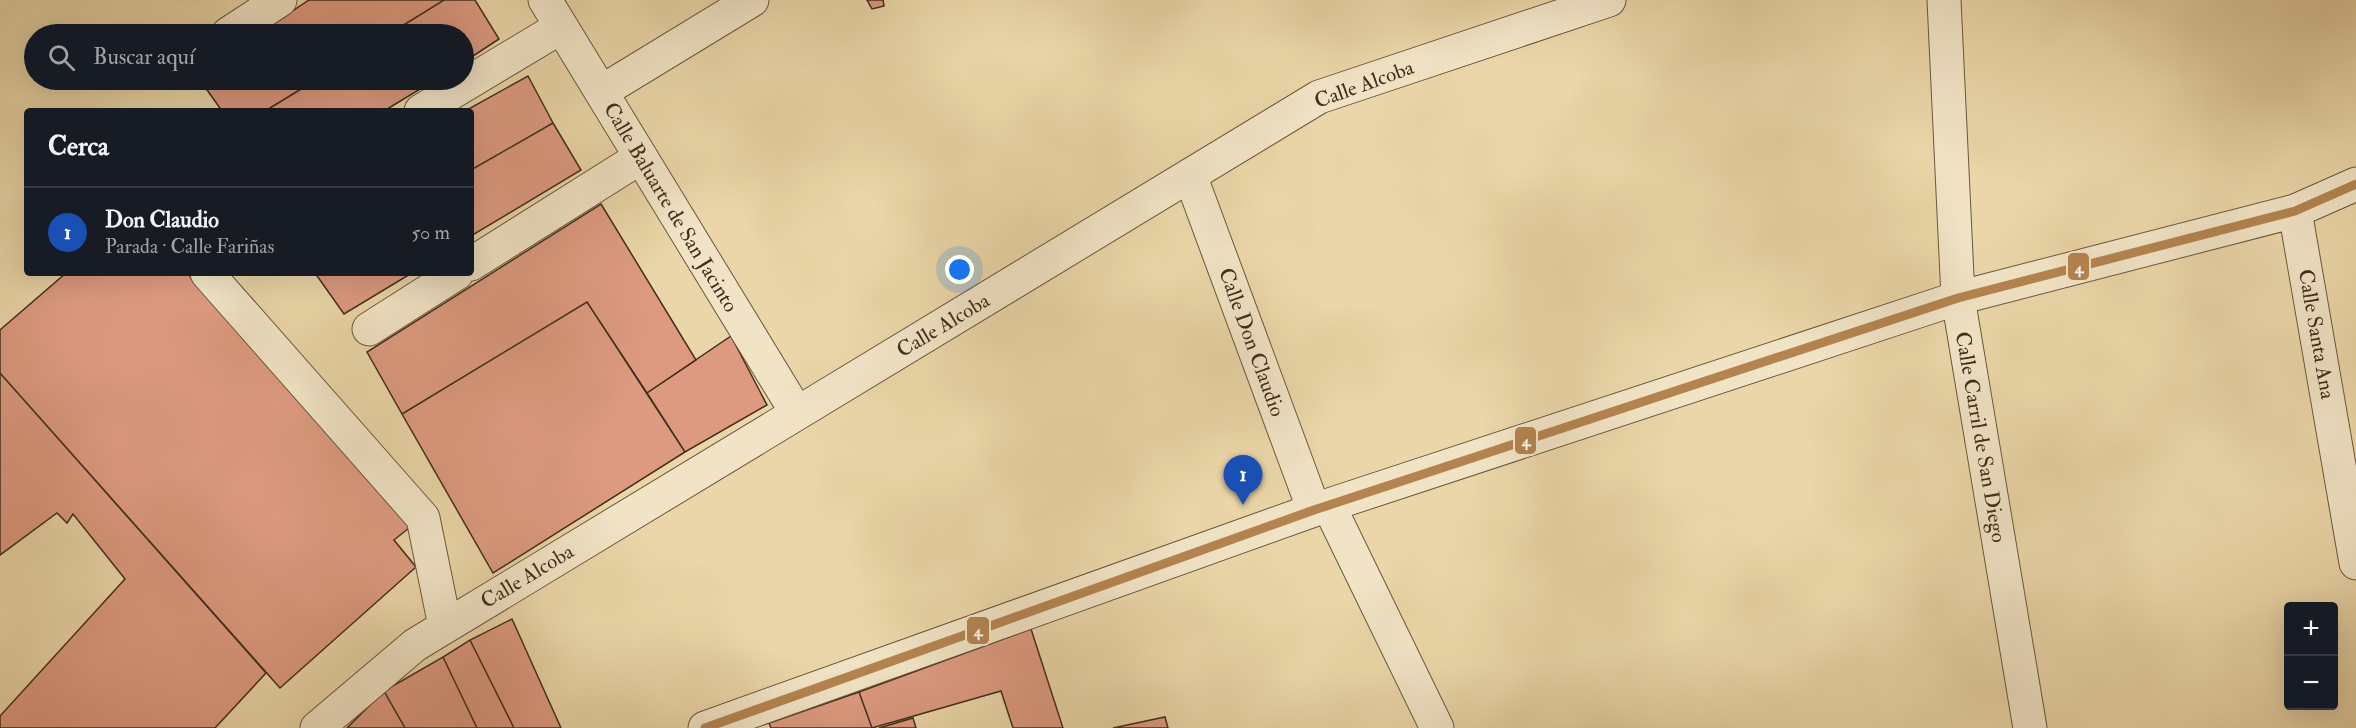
<!DOCTYPE html>
<html lang="es">
<meta charset="utf-8">
<style>
body{margin:0;font-family:"IM FELL Double Pica",serif;background:#20242c;color:#f1f3f6}
.controls{position:absolute;right:18px;bottom:18px;display:grid;overflow:hidden;border-radius:6px;box-shadow:0 6px 24px #0002}
.controls button{width:54px;height:54px;display:grid;place-items:center;padding:0;border:0;border-bottom:2px solid #363941;background:#171b24;color:#f1f3f6;font:30px sans-serif}
.you{position:absolute;left:960px;top:270px;width:21px;height:21px;margin:-15px;border:4px solid #fff;border-radius:50%;background:#1a73e8;box-shadow:0 0 0 9px #1a73e833}
.badge{display:grid;place-items:center;width:39px;height:39px;border-radius:50%;background:#c59692;color:#fff;font-size:20px;font-weight:700}
.pin{position:absolute;translate:-50% -50px;filter:drop-shadow(0 2px 3px #0008)}
.pin::after{content:'';position:absolute;top:32px;width:21px;height:18px;background:inherit;clip-path:polygon(0 0,100% 0,50% 100%)}
.list{margin:0;padding:0;list-style:none}
h2{display:flex;justify-content:space-between;align-items:center;height:78px;margin:0;padding:0 24px;font-size:26px}
h2 small{font-size:20px;font-weight:400;color:#9ea1a6}
.list li{display:grid;grid-template-columns:39px 1fr auto;gap:18px;align-items:center;box-sizing:border-box;height:90px;padding:0 24px;border-top:2px solid #363941}
.list b{display:block;font-size:22px;white-space:nowrap}
.list p{margin:0;font-size:20px;white-space:nowrap;color:#9ea1a6}
.list em{font-size:20px;font-style:normal;color:#9ea1a6}
.icon{flex:none;width:33px;height:33px;fill:none;stroke:currentColor;stroke-width:2;stroke-linecap:round;stroke-linejoin:round}
.map{position:relative;flex:none;width:2356px;height:728px;overflow:hidden}
.search{position:absolute;background:#171b24;box-shadow:0 6px 24px #0002;left:24px;top:24px;width:450px;height:66px;display:flex;align-items:center;gap:15px;box-sizing:border-box;padding:0 21px;border-radius:33px;color:#9ea1a6;font-size:22px}
.panel{position:absolute;background:#171b24;box-shadow:0 6px 24px #0002;left:24px;top:108px;width:450px;height:168px;border-radius:6px}
.map>svg:first-child{display:block}
.building{fill:#dd9a80;stroke:#402d1c;stroke-width:1.5}
.lines{fill:none;stroke-linecap:round;stroke-linejoin:round}
.minor-casing{stroke:#6a573f;stroke-width:35}
.minor{stroke:#f1e4c6;stroke-width:33}
.bus-1-casing{stroke:#f1e4c6;stroke-width:14}
.bus-1{stroke:#b48450;stroke-width:9}
.labels{text-anchor:middle;stroke-width:5;stroke-linejoin:round;paint-order:stroke}
.street-label{font-size:21px;fill:#402d1c;stroke:#f1e4c6}
.line-badge{stroke:#f1e4c6;stroke-width:2}
.badge-label{font-size:16px;text-anchor:middle;font-weight:bold;fill:#fff}
</style>
<div class="map">
<svg width="2356" height="728" viewBox="0 0 2356 728">
<rect width="100%" height="100%" fill="#ead6a8"/>
<filter id="stains"><feTurbulence type="fractalNoise" baseFrequency=".00333" numOctaves="4"/><feColorMatrix values="0 0 0 0 .2 0 0 0 0 .09 0 0 0 0 .02 0 0 0 .5 -.17"/></filter>
<radialGradient id="worn" r=".72"><stop offset=".6" stop-color="#630" stop-opacity="0"/><stop offset="1" stop-color="#630" stop-opacity=".3"/></radialGradient>
<!-- building -->
<path class="building" d="M309 0H444L389 34H258Z
M444 0H475L499 39 464 62V34H389Z
M867 0H883L884 6 872 9Z
M528 76 553 123 471 170V111H465Z
M200 80H316L265 111H222Z
M316 80H435L384 111H265Z
M553 123 581 170 471 236V170Z
M601 204 696 360 647 393 587 302 402 414 367 352Z
M66 273H187L414 524 394 540 416 567 280 688 0 373V330Z
M315 273H412L344 314Z
M587 302 685 452 493 573 402 414Z
M731 336 767 405 685 452 647 393Z
M0 373 266 673 215 728H0V716L125 579 73 514 67 523 57 513 0 555Z
M512 619 561 728H514L470 640Z
M1031 629 1063 728H1013L1001 691 872 728 859 692Z
M470 640 514 728H477L443 657Z
M443 657 477 728H405L384 691Z
M384 691 405 728H347Z
M859 692 872 728H771L769 723Z
M1165 717 1168 728H1113Z
M913 718 916 728H879Z"/>
<g class="lines">
<!-- minor casing -->
<g class="minor-casing">
<path id="minor" d="M545 0 797 413
M1944 0 1958 298 2030 728
M228 34 280 0
M601 92 752 0
M421 111 561 27
M1190 175 1314 510
M2295 211 2356 563
M471 264 641 157
M207 273 423 518 445 626
M369 329 457 273
M1329 506 1437 728
M317 728 415 645 1319 97 1609 0
M705 728 1314 510 1958 298 2295 211 2356 184"/>
</g>
<!-- minor -->
<use href="#minor" class="minor"/>
<!-- bus-1 casing -->
<g class="bus-1-casing">
<path id="bus-1" d="M705 728 1314 510 1958 298 2295 211 2356 184"/>
</g>
<!-- bus-1 -->
<use href="#bus-1" class="bus-1"/>
</g>
<g class="labels">
<!-- street labels -->
<g class="street-label">
<text transform="translate(1364 84) rotate(-20)" y="7">Calle Alcoba</text>
<text transform="translate(671 207) rotate(59)" y="7">Calle Baluarte de San Jacinto</text>
<text transform="translate(943 325) rotate(-31)" y="7">Calle Alcoba</text>
<text transform="translate(2317 334) rotate(80)" y="7">Calle Santa Ana</text>
<text transform="translate(1252 342) rotate(70)" y="7">Calle Don Claudio</text>
<text transform="translate(1981 437) rotate(80)" y="7">Calle Carril de San Diego</text>
<text transform="translate(527 576) rotate(-31)" y="7">Calle Alcoba</text>
</g>
</g>
<g class="line-badge">
<rect x="2067" y="252" width="23" height="29" rx="6" fill="#b48450"/>
<rect x="1514" y="426" width="23" height="29" rx="6" fill="#b48450"/>
<rect x="966" y="616" width="24" height="29" rx="6" fill="#b48450"/>
</g>
<g class="badge-label">
<text x="2079" y="273">4</text>
<text x="1526" y="446">4</text>
<text x="978" y="636">4</text>
</g>
<rect width="100%" height="100%" filter="url(#stains)"/>
<rect width="100%" height="100%" fill="url(#worn)"/>
</svg>
<div class="controls">
<button>+</button>
<button>−</button>
</div>
<div class="you"></div>
<div class="pin badge" style="left:1243px;top:505px;background:#1a4fb4">1</div>
<div class="search"><svg class="icon" aria-label="search" viewBox="0 0 24 24"><circle cx="10" cy="10" r="6"/><path d="M15 15l6 6"/></svg>Buscar aquí</div>
<section class="panel">
<h2>Cerca<small></small></h2>
<ul class="list">
<li><span class="badge" style="background:#1a4fb4">1</span><div><b>Don Claudio</b><p>Parada · Calle Fariñas</p></div><em>50 m</em></li>
</ul>
</section>
</div>
